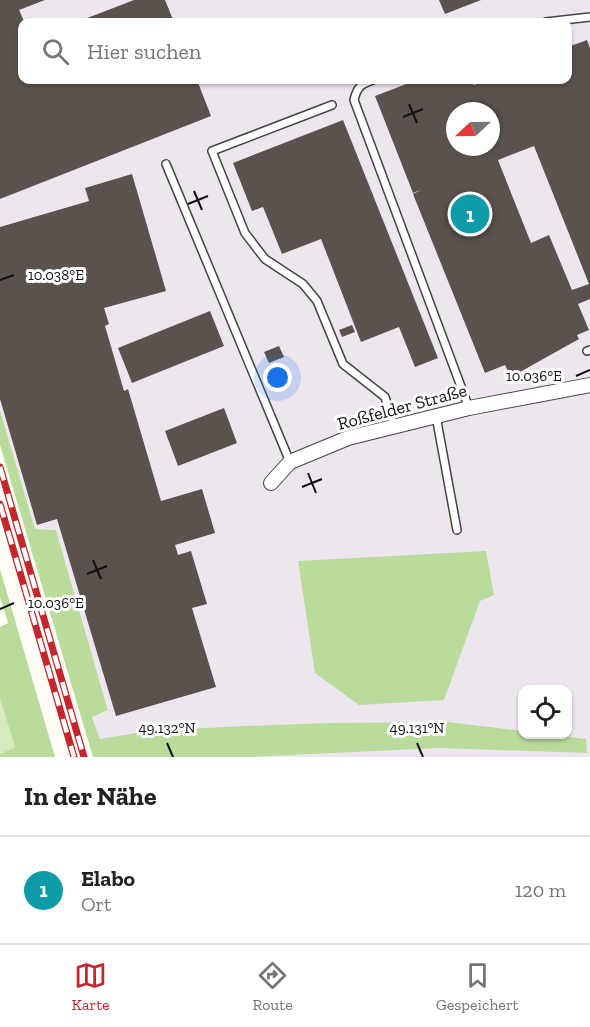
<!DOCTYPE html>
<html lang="de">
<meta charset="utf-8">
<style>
body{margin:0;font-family:"Zilla Slab",serif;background:#f6f6f6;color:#202124}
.controls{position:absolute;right:18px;bottom:18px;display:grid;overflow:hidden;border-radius:12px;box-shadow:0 2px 4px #0004}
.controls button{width:54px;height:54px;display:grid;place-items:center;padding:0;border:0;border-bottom:2px solid #e0e0e0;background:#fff;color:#202124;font:30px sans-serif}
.compass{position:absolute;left:446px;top:102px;width:54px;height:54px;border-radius:50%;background:#fff;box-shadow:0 2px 4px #0004;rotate:248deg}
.you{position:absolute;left:278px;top:378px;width:21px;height:21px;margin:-15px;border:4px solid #fff;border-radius:50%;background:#1a73e8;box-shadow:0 0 0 9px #1a73e833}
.badge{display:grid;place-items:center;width:39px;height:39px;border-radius:50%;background:#c4262e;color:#fff;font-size:20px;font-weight:700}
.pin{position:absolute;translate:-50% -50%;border:3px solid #fff;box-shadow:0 2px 6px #0006}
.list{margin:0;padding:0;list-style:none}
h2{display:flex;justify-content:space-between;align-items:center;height:78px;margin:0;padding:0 24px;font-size:26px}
h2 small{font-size:20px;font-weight:400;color:#757577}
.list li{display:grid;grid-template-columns:39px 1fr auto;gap:18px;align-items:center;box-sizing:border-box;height:108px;padding:0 24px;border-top:2px solid #e0e0e0}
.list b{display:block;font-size:22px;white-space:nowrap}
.list p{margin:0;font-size:20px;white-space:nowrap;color:#757577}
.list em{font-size:20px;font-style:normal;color:#757577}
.icon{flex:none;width:33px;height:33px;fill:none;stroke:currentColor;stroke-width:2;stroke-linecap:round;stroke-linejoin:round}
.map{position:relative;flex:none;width:590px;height:757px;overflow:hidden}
.search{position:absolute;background:#fff;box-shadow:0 2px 4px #0004;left:18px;right:18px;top:18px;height:66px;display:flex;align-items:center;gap:15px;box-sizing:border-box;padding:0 21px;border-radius:12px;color:#757577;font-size:22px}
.sheet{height:186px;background:#fff}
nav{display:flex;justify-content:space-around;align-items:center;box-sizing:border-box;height:84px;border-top:2px solid #e0e0e0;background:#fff;font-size:16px;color:#757577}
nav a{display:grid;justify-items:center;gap:3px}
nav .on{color:#c4262e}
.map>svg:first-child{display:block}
.industrial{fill:#eee6ef;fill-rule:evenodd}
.green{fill:#d5ebbd}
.forest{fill:#b9dc9c}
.building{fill:#5a524d;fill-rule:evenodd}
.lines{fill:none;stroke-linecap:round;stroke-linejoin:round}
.lane-casing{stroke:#444;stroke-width:10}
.street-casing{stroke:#444;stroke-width:16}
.lane{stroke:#fff;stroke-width:7}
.street{stroke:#fff;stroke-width:14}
.rail-casing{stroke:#c4262e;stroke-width:7}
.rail{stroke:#fff;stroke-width:4.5;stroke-dasharray:14;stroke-linecap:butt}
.ticks{fill:none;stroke:#111;stroke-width:2}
.labels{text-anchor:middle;stroke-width:6;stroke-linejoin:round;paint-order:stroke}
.street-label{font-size:18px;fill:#111;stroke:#fff}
.ticks-label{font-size:15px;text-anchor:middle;fill:#111;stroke:#fff;stroke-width:6;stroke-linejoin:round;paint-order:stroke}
</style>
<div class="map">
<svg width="590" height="757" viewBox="0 0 590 757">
<rect width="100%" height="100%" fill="#fffdf5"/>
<!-- industrial -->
<path class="industrial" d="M0 0H590V757H91L100 739 92 717 108 709 56 530 35 529 0 410ZM22 22H568V80H22ZM455 111H491V147H455ZM522 690H568V734H522Z"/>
<!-- green -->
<path class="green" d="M0 699 15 747 0 754Z"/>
<!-- forest -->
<path class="forest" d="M0 410 35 529 56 530 108 710 92 717 100 739 148 731 245 726 327 723 448 722 522 731V734L550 735 586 739 587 753 439 748 251 757H93L0 445Z
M486 551 494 595 480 601 444 700 359 705 315 673 298 561Z
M0 569 55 757H0V754L15 747 0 699V627L8 623 0 597Z"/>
<!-- building -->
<path class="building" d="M0 0H45L19 10 24 21 30 19 31 22H22V80H197L211 116 0 199Z
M134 0H165L174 22H77Z
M439 0H481L445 14Z
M587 40 590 48V299L578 304 589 330 577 335 579 339 511 377 505 365 485 373 413 194 421 190 413 193 375 96 417 80H471L474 85 487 80H568V47ZM455 111H491V147H455ZM534 146 589 284 572 290 549 235 531 243 498 160Z
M343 120 438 358 415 367 399 327 361 342 321 239 282 254 263 207 252 211 233 163Z
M132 174 166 291 104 308 109 324 105 326 124 391 128 389 161 501 202 489 215 533 175 545 178 555 191 551 207 604 192 608 216 687 116 716 57 519 37 525 0 399V227L89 201 85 188Z
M210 311 224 346 132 383 118 348Z
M352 325 355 332 342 337 339 330Z
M279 346 284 357 269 363 264 352Z
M453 388 456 399 450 401 446 390Z
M224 408 237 443 178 466 165 431Z"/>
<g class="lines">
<!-- lane casing -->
<g class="lane-casing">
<path id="lane" d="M546 22 590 17
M373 80C361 84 357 87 354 100L469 408
M332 105 212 151 245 233 265 259 303 284 317 301 343 364 385 397 394 426
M166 164 290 462
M587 351 590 350
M436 416 457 530"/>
</g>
<!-- street casing -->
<g class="street-casing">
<path id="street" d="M271 483 290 462 348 438 469 408 590 385"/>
</g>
<!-- lane -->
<use href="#lane" class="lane"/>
<!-- street -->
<use href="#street" class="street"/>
<!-- rail casing -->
<g class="rail-casing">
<path id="rail" d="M0 467 84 757
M0 504 74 757"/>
</g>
<!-- rail -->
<use href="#rail" class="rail"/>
</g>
<!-- ticks -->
<path class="ticks" d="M409 104 417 123M403 117 423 109M194 191 202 210M188 204 208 196M0 280 14 275M576 376 590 370M308 473 316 493M302 487 322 479M93 560 101 579M87 574 107 566M0 609 14 603M167 743 173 757M417 743 423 757"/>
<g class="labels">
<!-- street labels -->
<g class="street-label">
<text transform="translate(402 407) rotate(-15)" y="6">Roßfelder Straße</text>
</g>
</g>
<g class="ticks-label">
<text x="56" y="280">10.038°E</text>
<text x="534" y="381">10.036°E</text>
<text x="56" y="608">10.036°E</text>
<text x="167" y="733">49.132°N</text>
<text x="417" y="733">49.131°N</text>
</g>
</svg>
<div class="controls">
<button><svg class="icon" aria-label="locate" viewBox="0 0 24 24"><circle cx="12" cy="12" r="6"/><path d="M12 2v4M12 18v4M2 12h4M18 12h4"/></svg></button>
</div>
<svg class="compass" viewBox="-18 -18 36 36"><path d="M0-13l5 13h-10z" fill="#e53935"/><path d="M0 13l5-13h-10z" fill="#757577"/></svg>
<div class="you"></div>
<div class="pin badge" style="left:470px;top:214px;background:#0f9aa8">1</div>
<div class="search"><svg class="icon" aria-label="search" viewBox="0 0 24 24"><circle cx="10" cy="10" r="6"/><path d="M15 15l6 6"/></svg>Hier suchen</div>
</div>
<section class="sheet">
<h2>In der Nähe<small></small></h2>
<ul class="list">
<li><span class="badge" style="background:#0f9aa8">1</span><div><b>Elabo</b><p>Ort</p></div><em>120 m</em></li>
</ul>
</section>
<nav>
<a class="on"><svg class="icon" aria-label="map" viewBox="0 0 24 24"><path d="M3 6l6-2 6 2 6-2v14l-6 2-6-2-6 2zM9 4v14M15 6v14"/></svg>Karte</a>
<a><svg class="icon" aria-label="directions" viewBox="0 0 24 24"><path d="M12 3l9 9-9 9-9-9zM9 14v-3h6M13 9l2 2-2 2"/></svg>Route</a>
<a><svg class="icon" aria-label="saved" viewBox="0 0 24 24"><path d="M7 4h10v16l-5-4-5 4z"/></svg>Gespeichert</a>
</nav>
